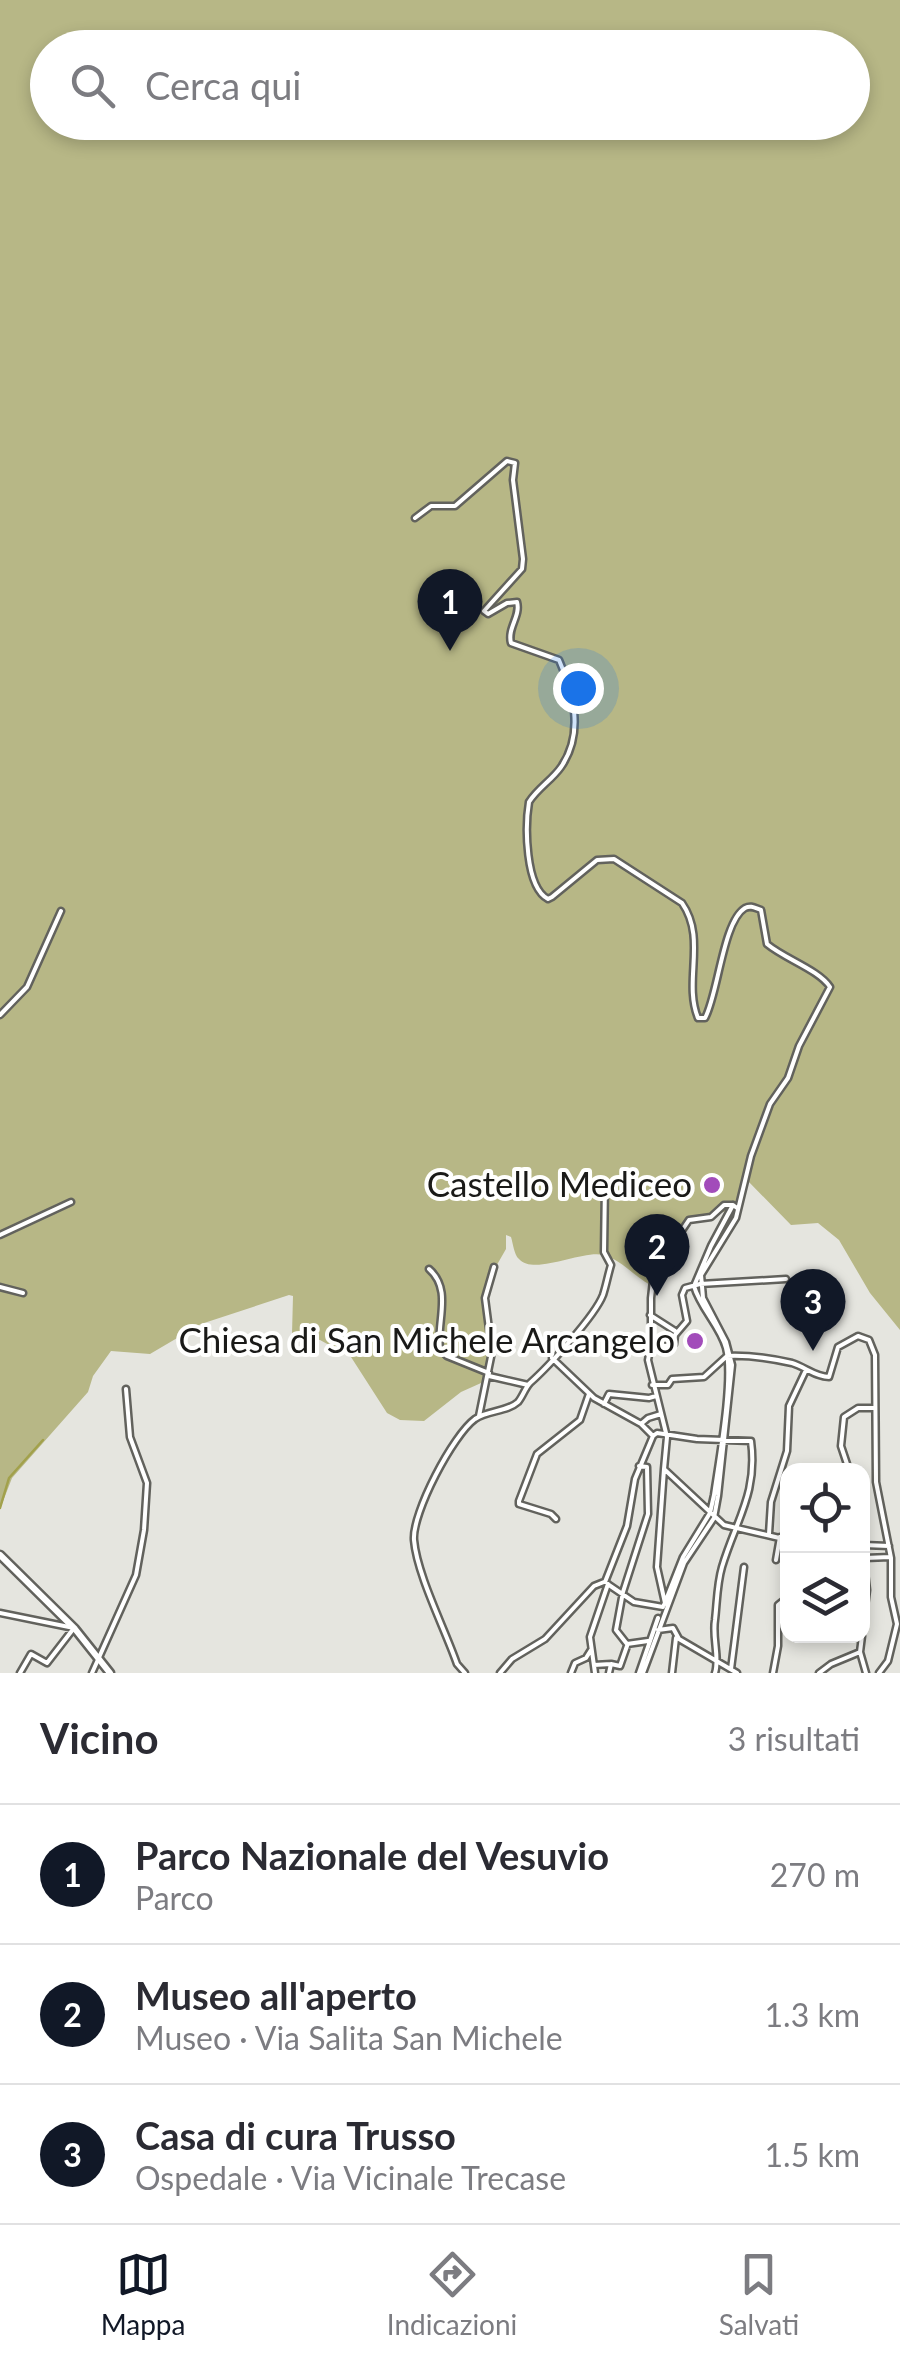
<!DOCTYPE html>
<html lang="it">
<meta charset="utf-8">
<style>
body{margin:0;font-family:Lato,sans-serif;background:#f2f2f3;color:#2b2b33}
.controls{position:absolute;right:30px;bottom:30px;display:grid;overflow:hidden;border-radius:20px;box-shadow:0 5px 15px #0003}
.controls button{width:90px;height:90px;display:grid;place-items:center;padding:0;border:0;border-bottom:2px solid #e1e1e2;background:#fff;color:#2b2b33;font:50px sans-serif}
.you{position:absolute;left:578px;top:688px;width:35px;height:35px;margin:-25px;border:8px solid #fff;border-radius:50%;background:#1a73e8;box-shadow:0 0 0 15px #1a73e833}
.badge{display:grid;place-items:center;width:65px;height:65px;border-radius:50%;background:#111827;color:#fff;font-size:32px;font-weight:700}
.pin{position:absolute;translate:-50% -82px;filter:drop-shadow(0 2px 5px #0008)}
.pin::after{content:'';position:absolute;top:52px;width:35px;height:30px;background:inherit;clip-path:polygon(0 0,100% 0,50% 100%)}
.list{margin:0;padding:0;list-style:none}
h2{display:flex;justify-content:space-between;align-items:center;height:130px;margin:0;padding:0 40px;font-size:42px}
h2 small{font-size:32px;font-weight:400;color:#7c7c81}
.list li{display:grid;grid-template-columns:65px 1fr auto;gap:30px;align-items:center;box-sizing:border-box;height:140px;padding:0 40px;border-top:2px solid #e1e1e2}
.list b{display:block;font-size:38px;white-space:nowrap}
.list p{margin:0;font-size:32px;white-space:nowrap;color:#7c7c81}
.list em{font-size:32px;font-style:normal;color:#7c7c81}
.icon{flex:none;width:55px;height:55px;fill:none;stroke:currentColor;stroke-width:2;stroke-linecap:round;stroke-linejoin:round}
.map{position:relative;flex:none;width:900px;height:1673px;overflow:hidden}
.search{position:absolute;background:#fff;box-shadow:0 5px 15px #0003;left:30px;right:30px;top:30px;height:110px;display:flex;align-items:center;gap:25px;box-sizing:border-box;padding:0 35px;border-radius:55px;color:#7c7c81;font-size:38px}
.sheet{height:550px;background:#fff}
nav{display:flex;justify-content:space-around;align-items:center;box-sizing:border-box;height:140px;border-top:2px solid #e1e1e2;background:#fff;font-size:28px;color:#7c7c81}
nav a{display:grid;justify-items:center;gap:5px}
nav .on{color:#111827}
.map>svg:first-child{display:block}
.green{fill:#b7b786;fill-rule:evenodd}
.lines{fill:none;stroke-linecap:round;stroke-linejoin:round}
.stream{stroke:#a2a14b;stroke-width:2.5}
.street-casing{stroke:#62625d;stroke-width:9}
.secondary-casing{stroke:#62625d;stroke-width:11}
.street{stroke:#fff;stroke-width:4}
.secondary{stroke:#fff;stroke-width:6}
.poi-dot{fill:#a24cba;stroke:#fffffe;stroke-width:4}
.labels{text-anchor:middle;stroke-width:8;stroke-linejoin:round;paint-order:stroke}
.poi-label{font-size:35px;fill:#1a1a18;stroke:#fffffe;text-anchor:end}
</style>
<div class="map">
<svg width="900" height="1673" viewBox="0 0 900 1673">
<rect width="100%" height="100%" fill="#e5e5df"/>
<!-- green -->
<path class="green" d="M0 0H900V1330L870 1293 839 1240 818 1223 791 1225 747 1180 738 1214C723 1208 723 1213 711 1219 704 1222 694 1222 687 1224L656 1271 655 1287C635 1279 625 1261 603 1255 582 1250 534 1276 519 1259 514 1255 513 1243 511 1237L506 1235V1249L490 1277 484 1302 494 1347 490 1379 461 1392 424 1421 400 1420 387 1413 351 1357 320 1340 292 1334 293 1296 289 1295 201 1324 150 1354 111 1351 93 1376 88 1392 12 1478 0 1509ZM48 48H852V122H48Z"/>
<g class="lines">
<!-- stream -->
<path class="stream" d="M0 1508 9 1478 43 1440"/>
<!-- street casing -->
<g class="street-casing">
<path id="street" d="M415 518 431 506H455L507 461 515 463 513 480 523 559 522 569 484 611 488 614 507 603 517 602C521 616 507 628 511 643L559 660C574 694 584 734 561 767 552 780 538 788 529 802 525 826 525 887 548 899L552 897 597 860 614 859 682 903C707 939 683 981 698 1018H705C718 995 723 921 745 908 751 905 755 908 761 910L767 944C785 959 819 970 830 987L799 1046 788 1078 770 1104 751 1156 736 1218 701 1275 703 1298 726 1342 732 1365 718 1496 714 1518 684 1563 643 1673
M0 1015 27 987 61 911
M733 1205H724L711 1217 689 1220 654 1272 651 1298V1344L648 1360 667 1437 664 1469 724 1525 788 1540
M0 1235 71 1202
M429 1269C453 1290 436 1322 440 1349L447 1356 489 1373
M0 1287 23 1293
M650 1315 675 1331
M651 1344 666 1346 674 1344 675 1335 687 1321 682 1295 685 1288 700 1284 786 1279
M552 1358 594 1398 641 1424 653 1436
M489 1376 528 1385
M652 1385H668L672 1379 704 1377 727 1356C749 1355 770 1358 792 1363 805 1367 816 1377 829 1377L838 1347 858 1336 869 1340 875 1355 876 1482 891 1558V1597L897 1624 888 1661 879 1673
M604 1404 609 1394 649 1398 656 1396
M479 1416 492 1352 485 1298 494 1267
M641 1424 648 1418 661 1414
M653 1436 657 1433 697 1439 751 1441C758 1493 736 1520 722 1567 717 1584 717 1603 715 1620 712 1638 720 1658 715 1673
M639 1466 647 1467 648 1514 623 1592 616 1630 627 1644 648 1641
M664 1469 657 1567 665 1603
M849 1470 841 1446 844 1417 858 1408H874
M556 1519 551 1514 519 1504V1501L537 1454 580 1420 589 1394
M769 1534 771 1502 787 1451 789 1406 806 1370
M864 1545 889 1546
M862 1546 867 1590 862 1632
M865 1558 890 1557
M776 1560 780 1537
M605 1582 627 1526 635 1479 653 1436
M609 1585 634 1602 663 1607
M664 1605 683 1557 710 1513 714 1495C719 1460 734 1379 726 1348 720 1326 700 1308 694 1286L711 1246 733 1205 737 1208
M0 1613 74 1628 47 1663 31 1654 20 1673
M658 1630 673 1628 679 1639 737 1673
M860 1652 866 1673
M611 1664 620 1666 627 1646
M594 1665 611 1664 609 1673
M731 1669 744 1567
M92 1673 136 1575 144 1530 147 1483 130 1437 126 1389
M465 1673 457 1664C445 1629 417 1575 414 1540 412 1513 453 1435 475 1419 488 1410 507 1412 518 1402 523 1396 525 1388 530 1383 548 1367 595 1316 603 1295 606 1286 608 1275 611 1265L604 1252 605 1184
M500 1673 512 1659 545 1639 594 1586 604 1582
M571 1673 575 1663 586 1658 591 1650
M595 1673 590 1637 608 1584
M639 1673 658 1618
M672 1673 676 1638
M773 1673 778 1646V1605L788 1597
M819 1673 831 1664 860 1652 862 1636"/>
</g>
<!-- secondary casing -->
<g class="secondary-casing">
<path id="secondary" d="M0 1555 75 1629 110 1673"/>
</g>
<!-- street -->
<use href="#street" class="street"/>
<!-- secondary -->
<use href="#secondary" class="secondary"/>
</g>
<!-- markers -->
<g class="poi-dot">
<circle cx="712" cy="1185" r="10"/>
<circle cx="695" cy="1341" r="10"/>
</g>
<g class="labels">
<!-- poi labels -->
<g class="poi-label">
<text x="692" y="1197">Castello Mediceo</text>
<text x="675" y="1353">Chiesa di San Michele Arcangelo</text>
</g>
</g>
</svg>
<div class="controls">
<button><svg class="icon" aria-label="locate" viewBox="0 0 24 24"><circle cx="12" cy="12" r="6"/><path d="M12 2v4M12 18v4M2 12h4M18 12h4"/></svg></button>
<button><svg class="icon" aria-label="layers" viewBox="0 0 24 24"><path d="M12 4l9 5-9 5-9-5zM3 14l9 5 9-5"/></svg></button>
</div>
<div class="you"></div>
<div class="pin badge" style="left:450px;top:651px">1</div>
<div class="pin badge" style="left:657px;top:1296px">2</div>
<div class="pin badge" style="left:813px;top:1351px">3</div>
<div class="search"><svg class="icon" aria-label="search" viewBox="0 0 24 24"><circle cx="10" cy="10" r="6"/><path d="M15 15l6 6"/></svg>Cerca qui</div>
</div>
<section class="sheet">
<h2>Vicino<small>3 risultati</small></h2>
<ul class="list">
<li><span class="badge">1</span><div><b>Parco Nazionale del Vesuvio</b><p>Parco</p></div><em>270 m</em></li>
<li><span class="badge">2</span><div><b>Museo all'aperto</b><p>Museo · Via Salita San Michele</p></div><em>1.3 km</em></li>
<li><span class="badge">3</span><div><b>Casa di cura Trusso</b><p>Ospedale · Via Vicinale Trecase</p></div><em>1.5 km</em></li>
</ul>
</section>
<nav>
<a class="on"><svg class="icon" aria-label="map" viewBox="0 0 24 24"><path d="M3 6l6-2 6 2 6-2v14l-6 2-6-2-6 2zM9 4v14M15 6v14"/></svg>Mappa</a>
<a><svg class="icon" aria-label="directions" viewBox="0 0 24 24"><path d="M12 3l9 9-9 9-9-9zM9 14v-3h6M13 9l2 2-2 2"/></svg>Indicazioni</a>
<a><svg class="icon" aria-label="saved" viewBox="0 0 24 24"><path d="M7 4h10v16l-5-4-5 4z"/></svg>Salvati</a>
</nav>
